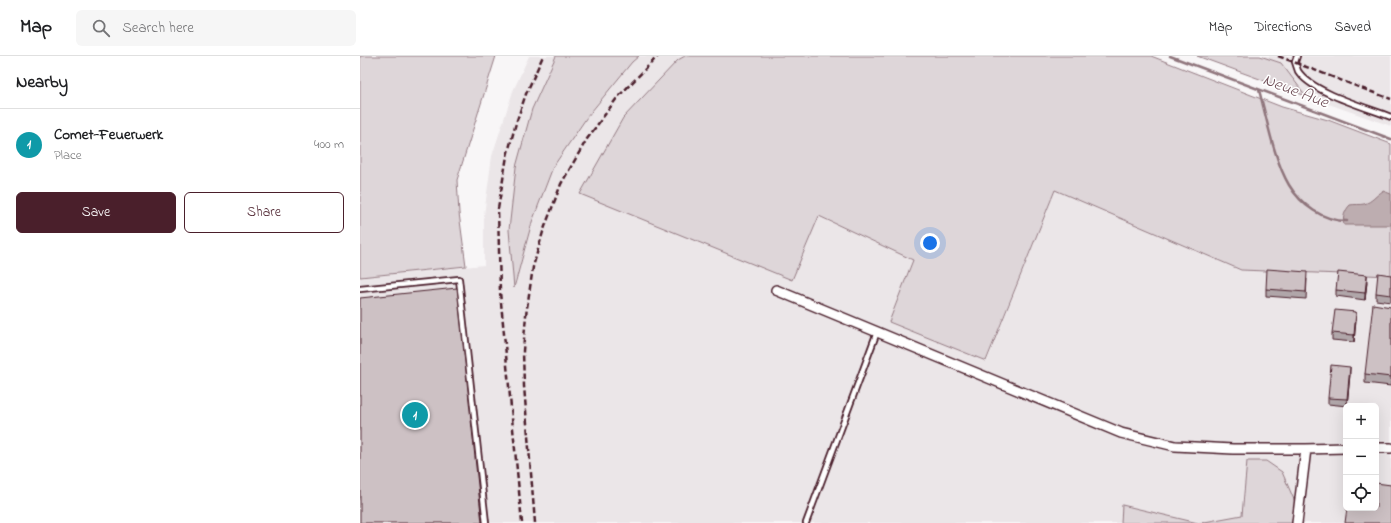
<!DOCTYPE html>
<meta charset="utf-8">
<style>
body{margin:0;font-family:"Indie Flower",sans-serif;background:#f6f6f6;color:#202124}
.controls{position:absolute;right:12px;bottom:12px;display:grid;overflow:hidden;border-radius:6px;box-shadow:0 4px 16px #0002}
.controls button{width:36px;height:36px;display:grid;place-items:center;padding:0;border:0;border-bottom:1px solid #e0e0e0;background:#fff;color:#202124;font:20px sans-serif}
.you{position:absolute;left:570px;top:187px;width:14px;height:14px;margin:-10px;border:3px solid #fff;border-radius:50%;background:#1a73e8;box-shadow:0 0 0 6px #1a73e833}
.badge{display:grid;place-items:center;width:26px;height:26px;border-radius:50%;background:#4a1f2b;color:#fff;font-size:13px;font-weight:700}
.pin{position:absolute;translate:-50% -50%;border:2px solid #fff;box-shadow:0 1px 4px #0006}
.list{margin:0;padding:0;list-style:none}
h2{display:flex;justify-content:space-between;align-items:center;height:52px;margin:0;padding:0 16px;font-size:17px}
h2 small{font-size:13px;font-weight:400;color:#757577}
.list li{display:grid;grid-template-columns:26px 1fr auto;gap:12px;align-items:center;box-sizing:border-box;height:72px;padding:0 16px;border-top:1px solid #e0e0e0}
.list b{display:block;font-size:15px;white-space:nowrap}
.list p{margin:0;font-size:13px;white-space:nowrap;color:#757577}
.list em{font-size:13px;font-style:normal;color:#757577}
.actions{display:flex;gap:8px;padding:12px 16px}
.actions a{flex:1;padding:9px 0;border:1px solid #4a1f2b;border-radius:6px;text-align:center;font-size:14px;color:#4a1f2b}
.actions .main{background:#4a1f2b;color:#fff}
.icon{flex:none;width:22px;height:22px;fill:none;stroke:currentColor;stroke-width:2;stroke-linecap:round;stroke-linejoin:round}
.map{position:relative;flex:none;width:1031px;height:467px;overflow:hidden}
header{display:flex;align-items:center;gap:24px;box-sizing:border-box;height:56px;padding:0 20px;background:#fff;border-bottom:1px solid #e0e0e0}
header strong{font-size:19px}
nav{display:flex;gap:22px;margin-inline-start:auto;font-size:14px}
.search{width:280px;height:36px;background:#f6f6f6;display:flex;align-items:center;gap:10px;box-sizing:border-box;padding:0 14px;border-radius:6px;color:#757577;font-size:15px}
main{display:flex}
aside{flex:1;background:#fff}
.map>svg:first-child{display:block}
.built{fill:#ebe6e8;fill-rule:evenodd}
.green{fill:#ded6d9;stroke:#947a82}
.water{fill:#bdadb0;stroke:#8f747b}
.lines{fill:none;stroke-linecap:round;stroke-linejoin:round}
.stream{stroke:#8f747b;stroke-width:2.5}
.service-casing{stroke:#4a1f2b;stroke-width:8}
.minor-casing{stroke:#4a1f2b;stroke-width:12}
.service{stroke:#fff;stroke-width:4.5}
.minor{stroke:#fff;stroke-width:9}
.rail{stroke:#4a1f2b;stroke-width:2.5;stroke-dasharray:6 3;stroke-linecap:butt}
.wall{fill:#b0a6a9;stroke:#4a1f2b}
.shaded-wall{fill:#908789;stroke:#4a1f2b}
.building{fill:#cdc1c4;stroke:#4a1f2b}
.labels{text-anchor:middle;stroke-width:3;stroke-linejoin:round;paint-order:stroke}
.water-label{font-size:17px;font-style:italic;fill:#72515a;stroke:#fff}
</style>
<header>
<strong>Map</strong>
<div class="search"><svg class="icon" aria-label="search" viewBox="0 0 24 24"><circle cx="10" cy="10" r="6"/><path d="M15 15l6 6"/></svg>Search here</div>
<nav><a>Map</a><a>Directions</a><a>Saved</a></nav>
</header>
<main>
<aside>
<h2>Nearby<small></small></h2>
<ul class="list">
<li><span class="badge" style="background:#0f9aa8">1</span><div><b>Comet-Feuerwerk</b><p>Place</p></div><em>400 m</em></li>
</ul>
<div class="actions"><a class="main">Save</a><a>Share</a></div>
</aside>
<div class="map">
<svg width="1031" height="467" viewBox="0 0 1031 467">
<rect width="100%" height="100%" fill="#f8f6f7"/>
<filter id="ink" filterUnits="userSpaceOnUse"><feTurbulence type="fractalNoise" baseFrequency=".025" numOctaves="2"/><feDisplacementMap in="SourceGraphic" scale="8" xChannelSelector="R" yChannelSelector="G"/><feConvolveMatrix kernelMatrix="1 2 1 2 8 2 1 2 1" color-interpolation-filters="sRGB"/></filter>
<g filter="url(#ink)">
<!-- built -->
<path class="built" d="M169 0H196L172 53 149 174 155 231 172 165 193 111 227 61 272 6 279 0H325L318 4 432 224 459 160 553 204 529 266 627 305 695 134 881 214 1031 220V467H0V221L124 209V159L132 100 153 35ZM986 350H1016V452H986Z
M900 0H1031V70L946 40 921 7Z"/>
<!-- green -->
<path class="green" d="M0 0H136L97 124 99 157 106 210 0 221Z
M196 0H279L272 6 227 61 193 111 172 166 154 232 149 174 156 111 172 53Z
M325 0H791L922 51 968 64 1031 88V220L881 214 695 134 626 305 529 266 553 204 459 160 432 224 220 138 263 62 318 4Z
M837 0H900L921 7 946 40Z
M887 405H906L922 416 935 446 932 467H839L882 459Z
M762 449 838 467H761Z"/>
<!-- water -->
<path class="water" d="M1023 135 1031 138V169H984C982 162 985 154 990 149 995 148 1000 149 1004 148 1012 146 1016 139 1023 135Z"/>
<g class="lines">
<!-- stream -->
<path class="stream" d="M810 0 1031 83
M899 34C907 63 914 104 929 129 941 149 963 165 987 165"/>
<!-- service casing -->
<g class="service-casing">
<path id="service" d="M937 0 935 6C936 9 937 12 938 15 952 37 1006 51 1031 61
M0 233 99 223 126 467
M446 467 517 276"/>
</g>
<!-- minor casing -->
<g class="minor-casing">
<path id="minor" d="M416 234 761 377 815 390 873 393H946
M1016 392H1031
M937 467 946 393 986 392"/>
</g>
<!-- service -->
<use href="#service" class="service"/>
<!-- minor -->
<use href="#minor" class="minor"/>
<!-- rail -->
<path class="rail" d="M918 0 1001 32 1031 43
M162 467 140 236 138 153 147 100 156 67 166 38 183 0
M175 467 164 330 163 295 166 259 173 211 183 176 201 128 227 83 257 42 298 0"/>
</g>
<!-- wall -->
<path class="wall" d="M1031 219V246L1016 244V237Z
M947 223 946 243 906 240V233Z
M1007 226 1005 244 976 240V234Z
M1031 251V330L1005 327V318Z
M996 263 994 286 972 284V277Z
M990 318 987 350 968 348V342Z"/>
<!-- shaded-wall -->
<path class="shaded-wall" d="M1007 219V226L1005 244V237Z
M996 256V263L994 286V279Z
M990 311V318L987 350V343Z"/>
<!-- building -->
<path class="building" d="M907 213 947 216 946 236 906 233Z
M978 216 1007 219 1005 237 976 234Z
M1018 217 1031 219V239L1016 237Z
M97 232 122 467H0V242Z
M1013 248 1031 251V321L1005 318Z
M975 254 996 256 994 279 972 277Z
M971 309 990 311 987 343 968 342Z
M1016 427 1031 429V467H985L987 452H1016Z"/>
</g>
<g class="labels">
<!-- water labels -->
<g class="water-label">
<text transform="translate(936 34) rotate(21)" y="6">Neue Aue</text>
</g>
</g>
</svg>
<div class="controls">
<button>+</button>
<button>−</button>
<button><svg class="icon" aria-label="locate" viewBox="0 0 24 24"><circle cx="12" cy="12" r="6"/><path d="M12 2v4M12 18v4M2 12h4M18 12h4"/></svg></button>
</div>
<div class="you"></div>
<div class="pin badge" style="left:55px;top:359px;background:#0f9aa8">1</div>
</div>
</main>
